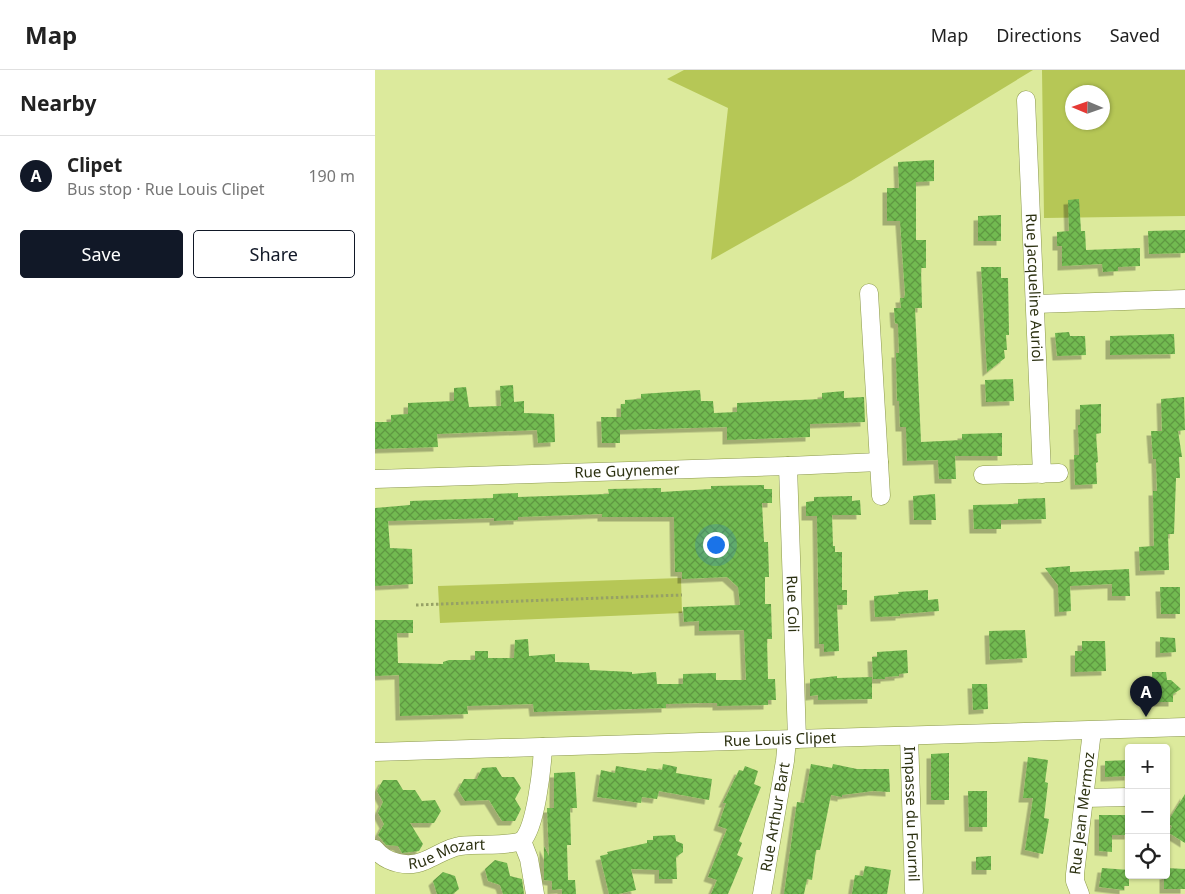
<!DOCTYPE html>
<meta charset="utf-8">
<style>
body{margin:0;font-family:"Noto Sans",sans-serif;background:#f2f2f2;color:#222}
.controls{position:absolute;right:15px;bottom:15px;display:grid;overflow:hidden;border-radius:5px;box-shadow:0 1px 4px #0004}
.controls button{width:45px;height:45px;display:grid;place-items:center;padding:0;border:0;border-bottom:1px solid #e0e0e0;background:#fff;color:#222;font:25px sans-serif}
.compass{position:absolute;left:690px;top:15px;width:45px;height:45px;border-radius:50%;background:#fff;box-shadow:0 1px 4px #0004;rotate:272deg}
.you{position:absolute;left:340px;top:474px;width:18px;height:18px;margin:-12px;border:4px solid #fff;border-radius:50%;background:#1a73e8;box-shadow:0 0 0 8px #1a73e833}
.badge{display:grid;place-items:center;width:32px;height:32px;border-radius:50%;background:#111827;color:#fff;font-size:16px;font-weight:700}
.pin{position:absolute;translate:-50% -41px;filter:drop-shadow(0 1px 2px #0008)}
.pin::after{content:'';position:absolute;top:26px;width:18px;height:15px;background:inherit;clip-path:polygon(0 0,100% 0,50% 100%)}
.list{margin:0;padding:0;list-style:none}
h2{display:flex;justify-content:space-between;align-items:center;height:65px;margin:0;padding:0 20px;font-size:21px}
h2 small{font-size:16px;font-weight:400;color:#767676}
.list li{display:grid;grid-template-columns:32px 1fr auto;gap:15px;align-items:center;box-sizing:border-box;height:80px;padding:0 20px;border-top:1px solid #e0e0e0}
.list b{display:block;font-size:19px;white-space:nowrap}
.list p{margin:0;font-size:16px;white-space:nowrap;color:#767676}
.list em{font-size:16px;font-style:normal;color:#767676}
.actions{display:flex;gap:10px;padding:15px 20px}
.actions a{flex:1;padding:11px 0;border:1px solid #111827;border-radius:5px;text-align:center;font-size:18px;color:#111827}
.actions .main{background:#111827;color:#fff}
.icon{flex:none;width:28px;height:28px;fill:none;stroke:currentColor;stroke-width:2;stroke-linecap:round;stroke-linejoin:round}
.map{position:relative;flex:none;width:810px;height:824px;overflow:hidden}
header{display:flex;align-items:center;gap:30px;box-sizing:border-box;height:70px;padding:0 25px;background:#fff;border-bottom:1px solid #e0e0e0}
header strong{font-size:24px}
nav{display:flex;gap:28px;margin-inline-start:auto;font-size:18px}
main{display:flex}
aside{flex:1;background:#fff}
.map>svg:first-child{display:block}
.grass{fill:#b6c756;fill-rule:evenodd}
.building{fill:url(#building-cross-hatch);filter:url(#shadow)}
.lines{fill:none;stroke-linecap:round;stroke-linejoin:round}
.minor-casing{stroke:#8b984c;stroke-width:19}
.path{stroke:#96a165;stroke-width:3;stroke-dasharray:2.5 2.5;stroke-linecap:butt}
.minor{stroke:#fff;stroke-width:18}
.labels{text-anchor:middle;stroke-width:4;stroke-linejoin:round;paint-order:stroke}
.street-label{font-size:15px;fill:#2d3212;stroke:#dcea9c}
</style>
<header>
<strong>Map</strong>
<nav><a>Map</a><a>Directions</a><a>Saved</a></nav>
</header>
<main>
<aside>
<h2>Nearby<small></small></h2>
<ul class="list">
<li><span class="badge">A</span><div><b>Clipet</b><p>Bus stop · Rue Louis Clipet</p></div><em>190 m</em></li>
</ul>
<div class="actions"><a class="main">Save</a><a>Share</a></div>
</aside>
<div class="map">
<svg width="810" height="824" viewBox="0 0 810 824">
<defs>
<pattern id="building-cross-hatch" width="8" height="8" patternUnits="userSpaceOnUse" patternTransform="scale(1.25)"><rect width="8" height="8" fill="#72ba51"/><path d="M0 0l8 8M0 8l8-8" fill="none" stroke="#5e9842"/></pattern>
<filter id="shadow"><feDropShadow dx="-4.5" dy="4.5" stdDeviation="0" flood-color="#0004"/></filter>
</defs>
<rect width="100%" height="100%" fill="#dcea9c"/>
<!-- grass -->
<path class="grass" d="M309 0H658L476 111 336 190 353 38 292 9Z
M667 0H810V146L669 148ZM698 22H728V52H698Z
M306 508 307 543 65 553 63 516Z"/>
<!-- building -->
<path class="building" d="M559 90V111L541 112V170H551V198H546L547 238H540L546 372 587 370V364L627 363V386H580L581 409H564L563 390 532 391 531 357H525L524 331H522L521 283H524L523 254 520 253 519 238H526L525 228H529L530 224 525 151H512V118H524L523 92Z
M704 129 706 161H710L711 180 765 178V196L743 197V201L728 202 727 194 687 196V176H682V162L694 161 693 130Z
M626 145V171H603V146Z
M810 160V183L774 184 773 161Z
M606 197H626V208H633L634 265H631L632 280H629L630 288 612 302Z
M694 262 695 266H710L711 285 682 286 680 263Z
M799 264 800 284 735 285V266Z
M638 309 639 331 611 332 610 310Z
M138 315 139 332 149 331V343L179 344 180 372 163 373 162 360 62 364 63 377 0 379V352H16V345L33 344V333L79 331V318L91 317 94 337 126 336 125 316Z
M325 320 326 331H338L339 343 362 342V333L447 329V323L469 321V328L489 327 490 352 435 354V367L352 370V357L245 360V373H227L226 347H246V334H250V330L266 329V324Z
M809 327 810 360 803 361 807 387H804L805 408H801L799 464H793L794 500 765 501 764 477 779 476 778 421H782L781 389H778L776 361H787L786 329Z
M726 334V363L721 364 723 392 721 393 722 414 700 415 699 385H704L703 355H705V335Z
M389 415V419H397V433H387L389 472H393L394 507H390V534H396L397 569H392L393 609H400L401 630H393V635L342 636V633H325L291 634V638L159 642 158 634 92 636 93 644 25 646 24 605 0 606V550H38V563H22L23 593 68 594V592L74 590H100V581H113V588H139L140 570 153 569 154 586 180 584V592L214 593 215 600 257 602V604L281 602 282 614H308V604L341 603V610H371L369 560 324 561V551L309 552 308 537 365 535 363 517 352 507 307 509V502H300L299 447H227V444L143 447V450L119 451V448L13 451 15 478 37 479 38 514 0 516V438L35 435V431L118 428V424L143 423V427L234 424 233 419 286 418V422L336 419V416Z
M560 424 561 450H539L538 426Z
M477 426V431L485 430 486 445H457L458 476H460V482H467V520H472V535H462L464 581 449 582V574H444L442 446H431V432L439 431V427Z
M670 428 671 449 626 450V459H599L598 435 643 434V429Z
M695 496V502L754 499 755 526H737V514L695 516 696 541 684 542 683 515 670 498Z
M785 517H805V544H786Z
M553 520V530L563 529 564 541 525 544V546L500 547 499 526 524 524 523 522Z
M650 560 652 588 615 590 614 561Z
M785 567 800 568 801 582 785 583Z
M707 571H730L731 601 700 602V581H707Z
M532 580 533 603 524 604V606L510 607V609H498L497 587H502V582Z
M777 602H791L792 610H796L806 619 798 624V632H778Z
M462 606V608L497 607V629L443 630V625L435 626V609Z
M597 614H612L613 639 598 640Z
M574 683V730H556V684Z
M653 687 673 690 670 712 673 713 669 748 674 749 668 784 650 780 658 728H648Z
M754 690V706L730 707V691Z
M288 694 302 697 301 703 337 709 334 730 284 721 282 729 267 727 266 733 222 727 226 700 240 703 241 696 271 701 272 698 287 700Z
M436 694 457 698 458 694 482 699H514L515 722 498 721 467 725V727L456 725 445 780H441L437 810 432 809 429 824H409L422 732 429 733Z
M370 696 383 701 379 714 386 717 364 771 367 773 362 785 368 788 353 824H336L342 810 333 807 352 759 343 756 351 733H348L364 700 368 701Z
M121 697 127 707H139L146 718 140 729 146 739 140 751H127L114 730 90 731 83 720 89 709H102L107 698Z
M200 702 202 738H195L196 775H192L193 810H200L201 824H187V819L177 820V811L169 810V776L174 786 172 738H179V703Z
M8 710H22L28 720H40L47 731 60 730 66 741 59 753H35L48 774 44 781 27 783 23 776 11 775 3 765 9 754 3 743 8 732 2 721Z
M593 721H612V757H594Z
M810 724V773L794 763 797 756 792 753Z
M724 745H754V765H737V782L724 781Z
M300 765 301 771 308 774V782L301 787 302 809H284V800L256 799 261 820 243 824H234L225 786 233 784 232 782 272 773V770H278V766Z
M616 786V800H601V787Z
M120 790 132 793 135 806 147 809 149 824H128L125 815 113 811 110 799Z
M490 796 516 800 512 824H477L480 805 488 806Z
M727 798 754 800V816H749V820L724 817Z
M791 798 810 799V819H789V805H791Z
M68 802 80 806 84 819 78 824H62L58 811Z"/>
<g class="lines">
<!-- minor casing -->
<g class="minor-casing">
<g id="minor">
<path id="s1" d="M651 30 667 404"/>
<path d="M494 223 506 426"/>
<path d="M660 234 810 229"/>
<path id="s2" d="M413 396 422 669"/>
<path d="M608 405 684 403"/>
<path id="s3" d="M0 409 413 396 504 392"/>
<path id="s4" d="M534 666 539 821"/>
<path id="s5" d="M0 682 810 657"/>
<path d="M709 728 754 727"/>
<path d="M147 771C161 757 167 698 168 677"/>
<path d="M147 771 154 789 160 824"/>
<path id="s6" d="M0 779C11 793 33 798 49 791 62 786 72 778 85 776 105 773 127 777 147 771"/>
<path id="s7" d="M387 824 410 691 412 670"/>
<path id="s8" d="M705 824 700 811V804L717 661"/>
</g>
</g>
<!-- path -->
<path class="path" d="M41 535 307 525"/>
<!-- minor -->
<use href="#minor" class="minor"/>
</g>
<g class="labels">
<!-- street labels -->
<g class="street-label">
<text dy="5" stroke="none"><textPath href="#s1" startOffset="188">Rue Jacqueline Auriol</textPath></text>
<text dy="5" stroke="none"><textPath href="#s3" startOffset="252">Rue Guynemer</textPath></text>
<text dy="5" stroke="none"><textPath href="#s2" startOffset="138">Rue Coli</textPath></text>
<text dy="5" stroke="none"><textPath href="#s5" startOffset="405">Rue Louis Clipet</textPath></text>
<text dy="5" stroke="none"><textPath href="#s4" startOffset="78">Impasse du Fournil</textPath></text>
<text dy="5" stroke="none"><textPath href="#s8" startOffset="82">Rue Jean Mermoz</textPath></text>
<text dy="5" stroke="none"><textPath href="#s7" startOffset="78">Rue Arthur Bart</textPath></text>
<text dy="5" stroke="none"><textPath href="#s6" startOffset="78">Rue Mozart</textPath></text>
</g>
</g>
</svg>
<div class="controls">
<button>+</button>
<button>−</button>
<button><svg class="icon" aria-label="locate" viewBox="0 0 24 24"><circle cx="12" cy="12" r="6"/><path d="M12 2v4M12 18v4M2 12h4M18 12h4"/></svg></button>
</div>
<svg class="compass" viewBox="-18 -18 36 36"><path d="M0-13l5 13h-10z" fill="#e53935"/><path d="M0 13l5-13h-10z" fill="#767676"/></svg>
<div class="you"></div>
<div class="pin badge" style="left:771px;top:647px">A</div>
</div>
</main>
